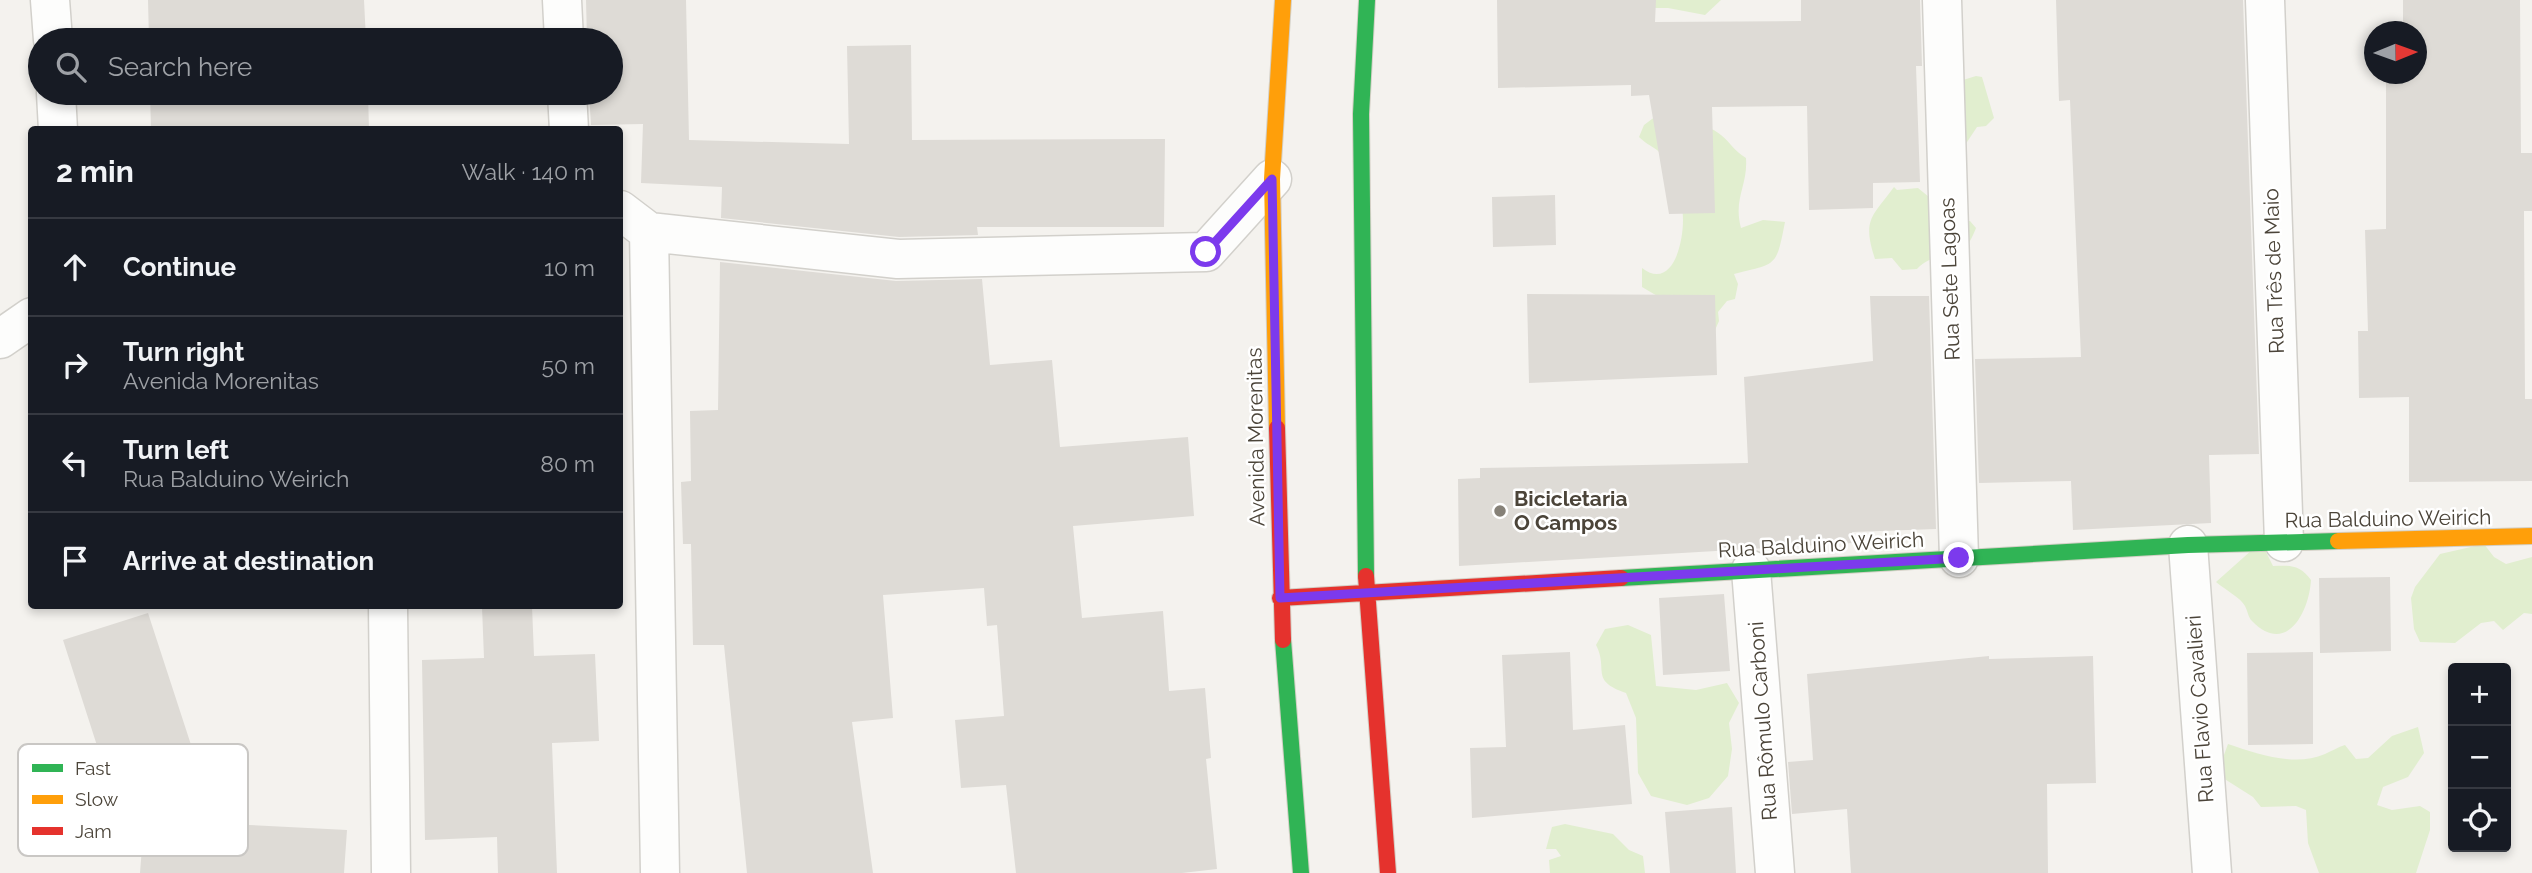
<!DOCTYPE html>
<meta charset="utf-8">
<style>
body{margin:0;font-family:Raleway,sans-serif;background:#20242c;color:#f1f3f6}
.controls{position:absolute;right:21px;bottom:21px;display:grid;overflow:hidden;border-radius:7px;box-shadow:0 4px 10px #0003}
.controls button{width:63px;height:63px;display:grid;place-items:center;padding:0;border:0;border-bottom:2px solid #363941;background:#171b24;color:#f1f3f6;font:35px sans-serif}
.compass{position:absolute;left:2364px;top:21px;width:63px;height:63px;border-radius:50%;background:#171b24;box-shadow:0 4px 10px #0003;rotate:89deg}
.stop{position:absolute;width:21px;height:21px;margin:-16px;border:5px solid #7c3aed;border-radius:50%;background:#fff}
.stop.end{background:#7c3aed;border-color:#fff;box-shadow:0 2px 7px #0008}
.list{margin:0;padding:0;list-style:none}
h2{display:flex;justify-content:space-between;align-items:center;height:91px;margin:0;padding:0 28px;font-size:30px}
h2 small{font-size:23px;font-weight:400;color:#9ea1a6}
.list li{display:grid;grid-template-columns:46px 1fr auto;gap:21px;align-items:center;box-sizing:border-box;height:98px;padding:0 28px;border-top:2px solid #363941}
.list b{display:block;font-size:26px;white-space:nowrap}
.list p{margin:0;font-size:23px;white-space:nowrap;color:#9ea1a6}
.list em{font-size:23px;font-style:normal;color:#9ea1a6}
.icon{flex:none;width:38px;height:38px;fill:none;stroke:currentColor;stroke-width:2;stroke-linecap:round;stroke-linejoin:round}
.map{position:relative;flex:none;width:2532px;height:873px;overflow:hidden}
.search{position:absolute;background:#171b24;box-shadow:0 4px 10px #0003;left:28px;top:28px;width:595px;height:77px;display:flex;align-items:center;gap:18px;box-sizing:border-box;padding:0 24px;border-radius:38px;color:#9ea1a6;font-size:26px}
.panel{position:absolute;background:#171b24;box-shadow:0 4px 10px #0003;left:28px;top:126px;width:595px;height:483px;border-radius:7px}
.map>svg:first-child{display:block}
.green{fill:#e1eecf}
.building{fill:#dedbd6}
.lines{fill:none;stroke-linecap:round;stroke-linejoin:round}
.street-casing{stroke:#d2d0cb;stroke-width:41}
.fast-casing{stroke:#d3cfc5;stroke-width:18}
.slow-casing{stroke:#d3cfc5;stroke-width:18}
.jam-casing{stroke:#d3cfc5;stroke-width:18}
.street{stroke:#fdfdfc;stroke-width:38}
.fast{stroke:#30b455;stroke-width:16}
.slow{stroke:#ff9f0a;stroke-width:16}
.jam{stroke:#e5322d;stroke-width:16}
.route{stroke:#7c3aed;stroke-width:9}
.poi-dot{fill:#868178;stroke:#fff;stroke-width:2.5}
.labels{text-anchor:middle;stroke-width:5;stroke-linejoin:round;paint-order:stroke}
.street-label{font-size:21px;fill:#4b4439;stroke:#fff}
.poi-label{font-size:21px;font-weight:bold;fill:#4b4439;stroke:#fff;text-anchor:start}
.key{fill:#fff;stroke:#c9c7c4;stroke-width:2}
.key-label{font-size:19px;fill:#4b4439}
</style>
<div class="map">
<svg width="2532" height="873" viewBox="0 0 2532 873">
<rect width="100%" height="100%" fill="#f4f2ee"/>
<!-- green -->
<path class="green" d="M1609 0H1721L1705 15 1668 8H1642Z
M1976 76 1982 77 1994 118 1986 126 1977 127 1961 151 1963 80Z
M1656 116C1677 120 1704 121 1721 135 1731 143 1734 151 1746 158 1748 186 1733 198 1741 228L1763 220 1785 222C1776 268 1777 263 1734 274L1738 284 1735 299 1727 301 1718 312 1719 321 1715 330 1642 287V268C1677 295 1688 225 1681 204 1678 193 1664 155 1657 150 1650 145 1645 143 1639 137L1644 125Z
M1894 187 1897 190 1918 188 1929 197 1936 196 1959 223 1970 221 1976 228C1959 273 1941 244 1917 269L1902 270 1892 258 1875 259C1862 219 1872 217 1894 187Z
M2484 544 2494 557 2506 564 2532 557V614L2524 613 2503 630 2494 621 2481 623 2455 643 2420 642 2414 629 2411 598 2415 587 2440 554Z
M2253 549 2265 550 2273 566C2291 565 2300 565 2311 580 2309 613 2286 656 2252 621 2248 617 2248 612 2245 606 2241 598 2224 589 2216 582Z
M1628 625 1651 635 1656 686 1696 690 1727 683 1739 703 1729 723 1732 749 1728 776 1709 798 1687 805 1651 796 1638 773 1636 718 1626 693C1589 680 1609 670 1596 645L1605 629Z
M2418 727 2424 753 2408 777 2383 787 2377 805 2392 810 2420 806 2430 812V830L2416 873H2319L2308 843 2306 810 2296 806 2261 807 2253 797 2223 778 2221 763 2228 744C2257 754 2295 767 2325 754 2332 751 2338 747 2345 745L2356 759 2368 758 2392 736Z
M1565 824 1613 834 1629 850 1643 856 1645 873H1550L1549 860 1561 856 1556 849H1546L1552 827Z"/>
<!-- building -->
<path class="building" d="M148 0H364L366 40H149Z
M586 0H686L689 140 849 144 847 46 911 45 912 140 1165 139 1164 227H977L978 235 899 237 721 218 722 187 641 183 643 124 591 125 589 93H611V40H587Z
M1497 0H1656L1655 22 1801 21V0H1920L1922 66H1916L1920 182 1873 183V208L1809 210 1807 106 1712 107 1715 213 1669 214 1649 95 1631 96V85L1498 88Z
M2056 0H2243L2259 454 2209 455 2211 523 2073 530 2071 481 1979 483 1975 359 2081 357 2070 100 2059 101Z
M2403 0H2520L2521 153H2532V211H2524L2525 399H2532V481L2409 482V397L2359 398 2358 331H2368L2365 230 2386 229V74H2417V32H2403Z
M150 93H368L369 130H151Z
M1555 195 1556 245 1493 247 1492 197Z
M720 262 896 281 982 279 990 365 1052 360 1060 447 1188 437 1194 516 1073 526 1082 618 1163 611 1169 691 1205 688 1211 758 1206 759 1217 869 1182 873H1016L1006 785 961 788 955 720 1004 716 997 625 987 626 984 588 883 595 893 718 852 722 873 873H747L724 645H693L691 544H683L681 482 691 481 690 411 718 410Z
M1527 294 1715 295 1717 375 1529 383Z
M1870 296H1929L1936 529 1852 532 1853 543 1459 566 1458 479 1480 478V468L1748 463 1744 377 1873 361Z
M2390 577 2391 651 2320 653 2319 578Z
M1724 594 1730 671 1663 675 1659 598Z
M532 606 534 656 595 654 599 741 552 743 557 873H498L497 837 425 840 422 660 484 658 482 607Z
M148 613 194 754 246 753 249 825 347 830 344 873H140L143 834 81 836 78 759 101 758 63 640Z
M1570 652 1573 730 1625 725 1632 804 1472 818 1470 748 1506 747 1502 655Z
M2313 652V744L2248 745 2247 653Z
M1989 656V659L2093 656 2096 783 2047 784 2048 873H1851L1847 809 1792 814 1788 762 1813 760 1807 674Z
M1732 807 1736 873H1670L1665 812Z"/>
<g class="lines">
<!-- street casing -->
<g class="street-casing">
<path id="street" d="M50 0 53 40
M562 0 564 40
M1942 0 1959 558
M2265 0 2284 542
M56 93 58 130
M567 93 569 130
M620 210 649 232 898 259 1206 252 1272 179
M649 232 660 873
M0 339 32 317
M2188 545 2212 873
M1751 570 1775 873
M388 606 391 873"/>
</g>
<!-- fast casing -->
<g class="fast-casing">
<path id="fast" d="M1366 576 1361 114 1367 0
M1621 578 2188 545 2338 541
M1283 640 1301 873"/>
</g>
<!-- slow casing -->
<g class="slow-casing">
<path id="slow" d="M1277 428 1272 179 1283 0
M2338 541 2532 536"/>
</g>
<!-- jam casing -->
<g class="jam-casing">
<path id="jam" d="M1277 428 1283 640
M1366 576 1388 873
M1280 598 1621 578"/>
</g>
<!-- street -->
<use href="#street" class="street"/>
<!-- fast -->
<use href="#fast" class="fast"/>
<!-- slow -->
<use href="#slow" class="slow"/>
<!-- jam -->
<use href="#jam" class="jam"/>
</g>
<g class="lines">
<!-- route -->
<path class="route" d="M1206 252 1272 179 1280 598 1959 558"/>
</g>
<!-- markers -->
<circle class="poi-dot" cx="1500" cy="511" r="7"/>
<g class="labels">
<!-- street labels -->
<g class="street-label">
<text transform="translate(2274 271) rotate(-92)" y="7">Rua Três de Maio</text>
<text transform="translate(1950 279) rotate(-92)" y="7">Rua Sete Lagoas</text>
<text transform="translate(1256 437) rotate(-91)" y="7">Avenida Morenitas</text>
<text transform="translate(2388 519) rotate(-1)" y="7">Rua Balduino Weirich</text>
<text transform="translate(1821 545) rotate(-3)" y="7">Rua Balduino Weirich</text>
<text transform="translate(2200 709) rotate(-94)" y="7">Rua Flavio Cavalieri</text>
<text transform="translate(1763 721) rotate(-94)" y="7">Rua Rômulo Carboni</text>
</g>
<!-- poi labels -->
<g class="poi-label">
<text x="1514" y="506">Bicicletaria<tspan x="1514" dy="24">O Campos</tspan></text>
</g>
</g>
<!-- legend -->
<rect x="18" y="744" width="230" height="112" rx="10" class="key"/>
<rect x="32" y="764" width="31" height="8" fill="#30b455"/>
<rect x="32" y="795" width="31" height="9" fill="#ff9f0a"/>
<rect x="32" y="827" width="31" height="8" fill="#e5322d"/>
<g class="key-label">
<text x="75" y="775">Fast</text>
<text x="75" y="806">Slow</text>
<text x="75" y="838">Jam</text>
</g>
</svg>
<div class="controls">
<button>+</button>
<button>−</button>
<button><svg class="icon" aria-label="locate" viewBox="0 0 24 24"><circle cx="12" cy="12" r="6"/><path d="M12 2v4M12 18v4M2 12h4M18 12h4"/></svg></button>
</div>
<svg class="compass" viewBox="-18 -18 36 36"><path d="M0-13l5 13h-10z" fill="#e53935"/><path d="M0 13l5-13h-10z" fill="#9ea1a6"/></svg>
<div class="stop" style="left:1206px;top:252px"></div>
<div class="stop end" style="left:1959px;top:558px"></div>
<div class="search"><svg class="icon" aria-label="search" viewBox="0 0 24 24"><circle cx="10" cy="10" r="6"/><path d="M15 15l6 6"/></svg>Search here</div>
<section class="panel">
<h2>2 min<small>Walk · 140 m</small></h2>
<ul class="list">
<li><svg class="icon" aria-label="ahead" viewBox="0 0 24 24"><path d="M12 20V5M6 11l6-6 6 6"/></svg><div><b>Continue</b></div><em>10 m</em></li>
<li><svg class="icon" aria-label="right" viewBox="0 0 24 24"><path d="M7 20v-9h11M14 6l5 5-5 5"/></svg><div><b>Turn right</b><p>Avenida Morenitas</p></div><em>50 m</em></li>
<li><svg class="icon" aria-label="left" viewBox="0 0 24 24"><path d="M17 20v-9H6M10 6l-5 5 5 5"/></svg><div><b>Turn left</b><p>Rua Balduino Weirich</p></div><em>80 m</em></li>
<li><svg class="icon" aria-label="arrive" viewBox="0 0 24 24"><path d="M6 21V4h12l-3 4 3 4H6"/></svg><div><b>Arrive at destination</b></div></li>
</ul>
</section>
</div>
